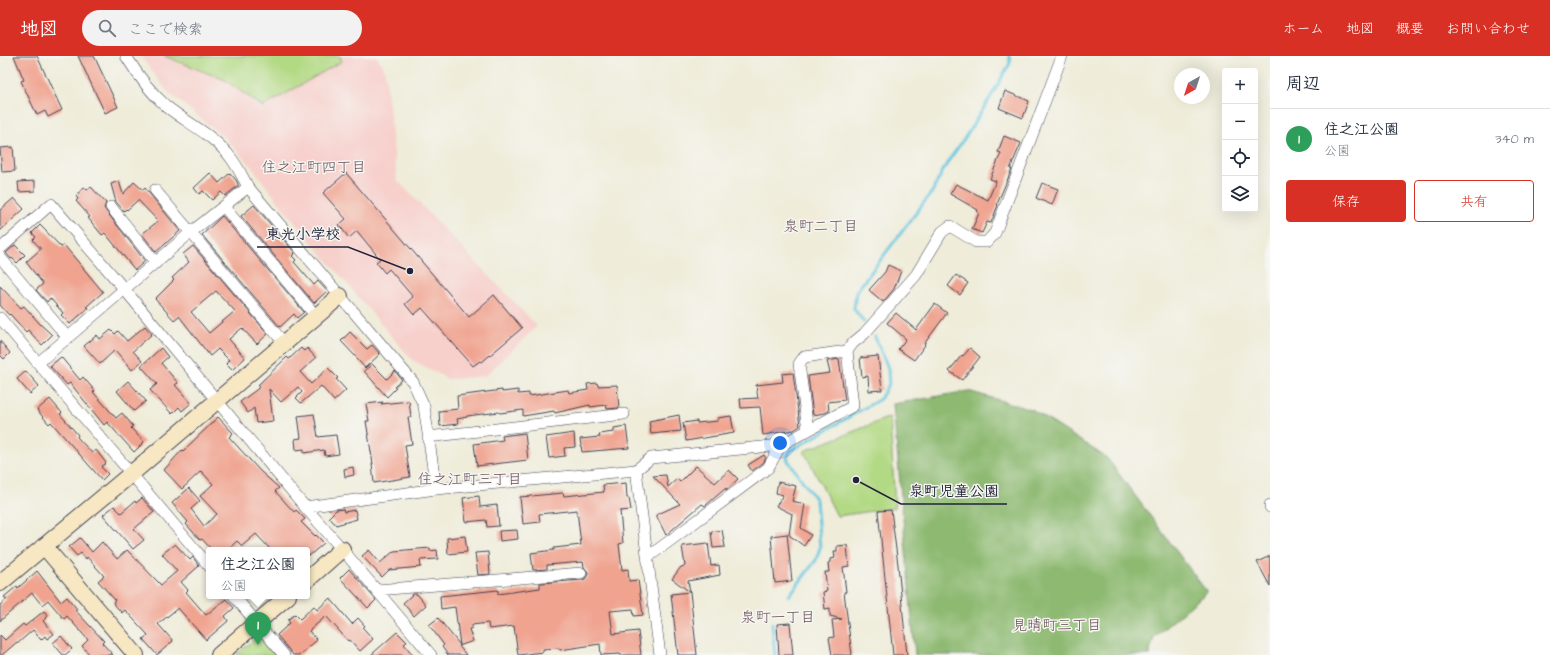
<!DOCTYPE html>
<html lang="ja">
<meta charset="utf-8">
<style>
body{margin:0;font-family:"Architects Daughter","Klee One",sans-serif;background:#f2f2f3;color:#1f2937}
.controls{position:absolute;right:12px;top:12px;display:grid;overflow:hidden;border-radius:4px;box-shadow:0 4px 16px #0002}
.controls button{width:36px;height:36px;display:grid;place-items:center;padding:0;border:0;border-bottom:1px solid #e0e1e3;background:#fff;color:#1f2937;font:20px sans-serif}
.compass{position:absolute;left:1174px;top:12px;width:36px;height:36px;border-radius:50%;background:#fff;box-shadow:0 4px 16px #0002;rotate:219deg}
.you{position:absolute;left:780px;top:387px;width:14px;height:14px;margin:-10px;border:3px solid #fff;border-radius:50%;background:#1a73e8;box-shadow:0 0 0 6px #1a73e833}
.badge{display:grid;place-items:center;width:26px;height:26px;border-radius:50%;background:#d93025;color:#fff;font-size:13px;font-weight:700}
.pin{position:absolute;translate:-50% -33px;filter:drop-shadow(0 1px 2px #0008)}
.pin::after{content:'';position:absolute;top:21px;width:14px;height:12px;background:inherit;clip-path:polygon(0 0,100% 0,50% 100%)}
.popup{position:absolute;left:206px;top:491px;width:104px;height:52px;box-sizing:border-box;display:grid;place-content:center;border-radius:4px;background:#fff;filter:drop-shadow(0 1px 3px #0005);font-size:13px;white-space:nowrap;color:#747a83}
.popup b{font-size:15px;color:#1f2937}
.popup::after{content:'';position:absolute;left:50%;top:100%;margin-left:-8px;border:8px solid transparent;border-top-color:#fff}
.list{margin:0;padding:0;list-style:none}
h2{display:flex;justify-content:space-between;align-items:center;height:52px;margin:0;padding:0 16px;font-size:17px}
h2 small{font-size:13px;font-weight:400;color:#747a83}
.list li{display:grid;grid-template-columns:26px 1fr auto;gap:12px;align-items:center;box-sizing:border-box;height:60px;padding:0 16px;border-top:1px solid #e0e1e3}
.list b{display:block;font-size:15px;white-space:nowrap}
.list p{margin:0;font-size:13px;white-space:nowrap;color:#747a83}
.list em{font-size:13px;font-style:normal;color:#747a83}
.actions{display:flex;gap:8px;padding:12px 16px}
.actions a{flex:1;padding:9px 0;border:1px solid #d93025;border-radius:4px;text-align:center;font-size:14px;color:#d93025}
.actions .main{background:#d93025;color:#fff}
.icon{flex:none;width:22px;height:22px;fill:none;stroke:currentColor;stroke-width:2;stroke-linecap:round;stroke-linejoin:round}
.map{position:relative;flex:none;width:1270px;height:599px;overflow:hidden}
header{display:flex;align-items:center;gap:24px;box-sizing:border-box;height:56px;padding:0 20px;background:#d93025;color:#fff}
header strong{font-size:19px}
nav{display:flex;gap:22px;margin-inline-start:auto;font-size:14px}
.search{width:280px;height:36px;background:#f2f2f3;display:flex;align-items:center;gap:10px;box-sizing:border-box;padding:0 14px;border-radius:22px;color:#747a83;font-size:15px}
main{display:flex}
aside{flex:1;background:#fff}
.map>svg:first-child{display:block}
.built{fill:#f7d0cc}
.green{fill:#b2d983;stroke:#6a7e5f}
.forest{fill:#8db971;stroke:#586e56}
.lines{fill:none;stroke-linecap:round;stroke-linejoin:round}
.stream{stroke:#63c6e0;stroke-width:3}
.building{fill:#f0a38f;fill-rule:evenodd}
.street-casing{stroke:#414053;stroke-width:12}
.secondary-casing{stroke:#414053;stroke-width:18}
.street{stroke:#fff;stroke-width:11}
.secondary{stroke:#f7e8c3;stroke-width:16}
.labels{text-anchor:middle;stroke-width:3;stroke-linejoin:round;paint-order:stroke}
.neighbourhood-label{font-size:15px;fill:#6a4f58;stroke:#f6f6f2}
.leader{fill:none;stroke:#22223b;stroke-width:1.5}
.callout-dot{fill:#22223b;stroke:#f6f6f2;stroke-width:1.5}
.callout-label{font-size:15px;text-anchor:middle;font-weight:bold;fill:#22223b;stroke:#f6f6f2;stroke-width:3;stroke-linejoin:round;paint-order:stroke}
</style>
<header>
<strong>地図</strong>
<div class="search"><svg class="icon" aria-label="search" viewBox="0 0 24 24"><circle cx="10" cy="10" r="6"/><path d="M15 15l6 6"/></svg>ここで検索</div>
<nav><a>ホーム</a><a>地図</a><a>概要</a><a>お問い合わせ</a></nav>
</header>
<main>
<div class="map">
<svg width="1270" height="599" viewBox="0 0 1270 599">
<rect width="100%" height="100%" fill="#f6f6f2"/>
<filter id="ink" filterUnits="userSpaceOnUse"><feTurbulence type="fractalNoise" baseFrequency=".025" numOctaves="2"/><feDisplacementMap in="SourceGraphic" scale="8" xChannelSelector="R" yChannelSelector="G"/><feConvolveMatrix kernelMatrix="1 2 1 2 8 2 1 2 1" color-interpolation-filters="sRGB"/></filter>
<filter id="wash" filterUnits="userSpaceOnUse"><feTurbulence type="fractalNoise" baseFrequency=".012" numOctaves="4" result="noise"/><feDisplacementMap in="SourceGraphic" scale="16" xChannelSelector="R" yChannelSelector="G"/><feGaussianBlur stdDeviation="0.9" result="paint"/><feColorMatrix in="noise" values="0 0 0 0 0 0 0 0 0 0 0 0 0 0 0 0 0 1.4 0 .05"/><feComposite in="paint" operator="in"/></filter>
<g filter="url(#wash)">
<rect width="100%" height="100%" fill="#efecd9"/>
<!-- built -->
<path class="built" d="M140 0H377L385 15 397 124 537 270 485 320 448 323 412 304 290 161 250 109 225 82 168 36Z"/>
<!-- green -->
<path class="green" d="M164 0H340L342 5 263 51 225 24Z
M890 361 895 452 837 460 804 395Z
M259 579 276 599H236Z"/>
<!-- forest -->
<path class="forest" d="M968 335 1033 354 1107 402 1207 536 1154 581 1149 599H915L893 348Z"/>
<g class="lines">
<!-- stream -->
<path class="stream" d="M864 266 854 253 856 236 932 136 947 107 964 83 992 39 1010 7 1009 0
M789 540 816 504 820 492 816 444 787 403 790 395 880 343 889 328 888 312 875 281
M772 567 775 599"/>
</g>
<g id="blocks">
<!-- building -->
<path class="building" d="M14 0H37L62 54 48 61 45 55 37 59 21 25 24 24Z
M78 0H94L118 51 105 57Z
M1005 35 1029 45 1023 62 999 52Z
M1004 80 1021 87 1010 113H1012L997 148 998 149 991 167 987 166 982 177 972 173 979 157 977 156 978 154 950 138 956 128 988 144 996 125 990 123 1001 97 998 96Z
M13 91 15 115 2 116 0 92Z
M210 117 219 127 230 117 236 124 238 128V130L225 140 221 136 212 144 203 135 199 138 194 132Z
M346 117 469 261 494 239 522 272 482 306 480 305 473 310 422 252 414 259 405 248 413 241 389 213 385 217 376 206 380 203 357 175 349 182 339 169 346 163 323 137Z
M35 125V135L19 136 18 126Z
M119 125 123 138 134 126 143 134 145 132 180 175 156 196 142 178 158 165 138 144 127 154 126 153 124 155 116 146 111 128Z
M1042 127 1058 133 1052 149 1036 142Z
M84 131 87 134 91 131 106 147 104 152 106 155 145 205 135 214 105 177 102 179 88 162 90 161 76 145 78 143 76 140Z
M14 142 24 153 0 175V154Z
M254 149 295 197 292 200 296 204 294 206 314 229 318 225 327 235 314 247 241 160Z
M222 160 304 256 297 262 294 258 280 271 202 179Z
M40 169 61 191 64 189 103 236 86 251 88 252 70 268 61 259 63 257 50 242 47 246 36 234 43 228 26 206 41 193 33 184 36 181 32 177Z
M15 189 25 199 17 207 12 202 11 203 6 197Z
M193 190 268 278 257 288 242 272 229 283 245 302 232 314 226 308 229 304 218 293 210 300 179 260 174 264 155 243 174 224 172 222 189 206 183 198ZM216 235 235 255 209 277 191 256Z
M888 209 901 215 894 233 883 246 869 234 885 216Z
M956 219 968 227 960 239 948 230Z
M0 230 21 252 24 250 40 268 52 279 42 289 28 274 26 276 10 258 9 259 0 249Z
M935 248 947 257 924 288 925 289 914 304 898 293 906 283 887 267 896 257 916 274Z
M145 270 152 278 133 295 142 305 132 314 115 294 100 308 84 290 97 279 100 283 111 274 115 278 118 275 127 285Z
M350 276 367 293 372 289 380 298 365 312 357 303V302L341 285Z
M0 285 10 297 4 303 0 299Z
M161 292 168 301 161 307 178 327 175 329 191 347 182 355 179 351 172 358 150 334 157 328 141 310Z
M301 292 304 295 307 292 316 302 300 316 311 328 328 312 338 322 336 323 346 334 334 345 321 330 301 347 296 342 302 336 298 331 281 346 269 333 273 365 256 367 254 352 248 357 240 346 260 331 258 329 287 301 289 303Z
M970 292 980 301 962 324 949 315 962 299 963 300Z
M878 300 882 334 869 335 868 320 862 321 860 302Z
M61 301 80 324 83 321 95 335 93 336 116 362 122 357 133 370 131 372 144 386 134 396 107 366 104 369 70 327 67 329 50 310Z
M839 303 845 344 828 346 829 355 825 357 813 359 808 320 830 317 827 305Z
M372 308 387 323 395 315 402 324 394 331 396 332 387 341 364 315Z
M26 315 39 330 30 338 17 323Z
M793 317 800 370 794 374 763 379 760 351 741 352 740 343 758 342 756 329 783 326 782 318Z
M128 325 146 345 134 355 117 335Z
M597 327 598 330 617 329 619 352 607 353 606 349 590 351V349L555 357 554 355 523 360V354L500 357 499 356 467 360V361L457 363 458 368 440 370 439 355 458 353 457 340 502 334V336L518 334V338L529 337V340L568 334 569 337 588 334 587 328Z
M50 343 62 357 60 358 78 379 77 381 92 397 96 394 106 407 101 411 108 418 102 424 51 366 49 368 37 354Z
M409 345 411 361H408L412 388 405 389 410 421 374 427 372 408H373L366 365H369L366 348 383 346 381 348Z
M314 358 318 381 336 379 339 398 325 400 324 394 304 397V393L296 394 295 383 301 382 298 360Z
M679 359 681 375 651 378 649 365Z
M731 360 734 377 686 385 683 367 697 365V367L718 365V362Z
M218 361 233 377 229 381 260 415 279 432 275 435 294 456 296 454 305 463 301 466 315 480 316 479 324 487 309 500 307 497V494H271L256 478 242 490 237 485 227 494H212L202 483 200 484 186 468 188 466 172 447 189 432 200 445 191 453 204 470 217 458 200 440 213 428 201 415 182 433 164 414 182 394 183 395Z
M626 370 629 392 582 396 580 383 600 381 599 378 614 376V372Z
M525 377 528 404 477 410 474 388 503 384 502 380Z
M574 377 575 391 564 392 565 400 549 402 546 381Z
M764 399 766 402 763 407 752 415 748 409Z
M696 410 715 427 729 414 738 423 726 434V432L705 450 702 448 666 479 656 459 680 448 653 420 666 419 668 431 677 423 680 426Z
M353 411 354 419 345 421 344 413Z
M778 426 796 430 792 445 805 448 801 472 811 479 804 490 789 479 792 458 776 450 783 439 776 437Z
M626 427 627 442H629L631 454 620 455 623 487 619 488 622 514 628 513 629 525 638 524 643 559 634 560 633 553 610 555 613 578 638 575 641 599H620V598L601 599 600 588 560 594 559 592 543 593V596L518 599 514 570 489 573 488 567 472 569V572L469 573 473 585 459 590 466 599H448L442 591 444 589 429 569 438 562 460 589 455 551 441 553 440 540 498 534V538L540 532V527L582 524 585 523 587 520 588 516 584 511 583 506 547 509V513L533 514 531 497 554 494V492L581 489 577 454 539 458 540 466 523 468 520 441 563 437 564 440 604 436 603 429Z
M479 440 480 451 497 449 499 470 487 471 486 464 466 466 463 442Z
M142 442 154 456 134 473 144 484 133 493 103 459 114 450 121 457 135 445 136 447Z
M343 453 344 456 355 454 357 463 336 469 329 461 336 454Z
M891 454 898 509 907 599H893L878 455Z
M517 474 518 483 500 485 499 475Z
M722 474 725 491 713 492 711 476Z
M787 478 792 525 775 527 771 480Z
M465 480 467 496 448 498 447 482Z
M80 482 92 496 102 486 117 503 127 494 161 529 177 515 162 498 175 488 190 504 193 501 199 510 181 526 188 534 186 536 206 559 226 543 234 552 225 560 228 565 206 584 178 552 158 568 173 585 157 599 143 583 148 579 125 554 122 557 113 547 115 544 98 525 104 520 87 501 86 503 81 497 77 500 69 491Z
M708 487 711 510 719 509 720 519 688 525 690 536 672 523 681 511 685 510 682 490Z
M847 489 849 510 843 511 846 536H844L852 599H832L829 582 834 581 832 564 842 563 830 560V552L825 553 823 536 827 535 825 516H829L828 507 830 506V503L835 502 834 495H837V490Z
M430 492V495L437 494 438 503 420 504 421 511 389 514 382 521 362 500 369 494 380 507 394 495Z
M488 496 490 518 478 519 475 497Z
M1270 500V530L1257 506Z
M349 513 376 544 368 552 340 522Z
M37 515 61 546 67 541 77 553 75 554 104 585 102 587 113 599H90L82 590 88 584 67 560 64 563 48 544 42 549 32 537 0 565V549L7 543 4 541 17 530 18 532Z
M690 536 697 599H678L671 538Z
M413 538H417L426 549 414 560 403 547Z
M330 542 352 568 358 562 365 570 363 572 373 583 360 595 350 584 348 585 326 560 309 575 317 584 300 599H293L277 579 290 567 288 564 295 558 300 563 314 550 317 554Z
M44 555 48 560 43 565 54 578 47 583 45 580 41 584 33 574 18 587 17 586 2 599H0V579L5 584 23 568 25 570Z
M790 567 793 599H779L777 568Z
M397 576 407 586 404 588 413 599H371Z
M61 580 72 593 65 599H63L53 587Z"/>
</g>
</g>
<g filter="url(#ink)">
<use href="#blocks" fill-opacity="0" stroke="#414053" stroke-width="1"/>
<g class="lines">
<!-- street casing -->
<g class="street-casing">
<path id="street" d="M126 0C137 18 150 36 166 50 188 68 214 79 231 102 238 111 243 122 248 131L413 326 424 350 436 433
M155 134 284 287
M111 151 156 207
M224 151 316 260
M0 193 51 148 125 234 305 451 342 493 431 599
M0 201 68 282
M0 262 209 510
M38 307 190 177 248 131
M808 374 799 308 804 301 847 295
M428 381 624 358
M636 414 660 599
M1270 449V451
M305 451 436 433 636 414 651 402 781 389
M648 501 768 412 781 389 853 350 847 295 853 287 864 278 916 219 942 176 950 170 976 186H987L995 177 1062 0
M377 534 581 517
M234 540 284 599"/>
</g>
<!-- secondary casing -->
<g class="secondary-casing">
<path id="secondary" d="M44 490 136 599
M307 524 342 493
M0 527 131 418 340 240
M219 599 288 540"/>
</g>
<!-- street -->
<use href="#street" class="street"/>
<!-- secondary -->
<use href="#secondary" class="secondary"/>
</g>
</g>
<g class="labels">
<!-- neighbourhood labels -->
<g class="neighbourhood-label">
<text x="314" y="116">住之江町四丁目</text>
<text x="821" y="175">泉町二丁目</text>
<text x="470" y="428">住之江町三丁目</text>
<text x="778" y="566">泉町一丁目</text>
<text x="1057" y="574">見晴町三丁目</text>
</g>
</g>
<!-- callouts -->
<path class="leader" d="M410 215L348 191H257M856 424L901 448H1007"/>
<g class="callout-dot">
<circle cx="410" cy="215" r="4"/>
<circle cx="856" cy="424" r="4"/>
</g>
<g class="callout-label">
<text x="303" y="183">東光小学校</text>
<text x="954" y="440">泉町児童公園</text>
</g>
</svg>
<div class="controls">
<button>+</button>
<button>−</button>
<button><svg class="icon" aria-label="locate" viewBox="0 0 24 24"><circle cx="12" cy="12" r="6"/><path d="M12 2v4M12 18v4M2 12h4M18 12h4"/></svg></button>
<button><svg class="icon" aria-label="layers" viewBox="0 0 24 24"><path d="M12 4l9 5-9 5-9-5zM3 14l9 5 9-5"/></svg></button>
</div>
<svg class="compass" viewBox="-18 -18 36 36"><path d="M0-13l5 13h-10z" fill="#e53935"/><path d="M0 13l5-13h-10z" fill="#747a83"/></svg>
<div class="you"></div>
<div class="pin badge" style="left:258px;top:589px;background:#2e9e5b">1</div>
<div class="popup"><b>住之江公園</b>公園</div>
</div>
<aside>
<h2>周辺<small></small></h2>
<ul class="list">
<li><span class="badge" style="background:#2e9e5b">1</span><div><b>住之江公園</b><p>公園</p></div><em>340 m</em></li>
</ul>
<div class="actions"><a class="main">保存</a><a>共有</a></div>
</aside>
</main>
